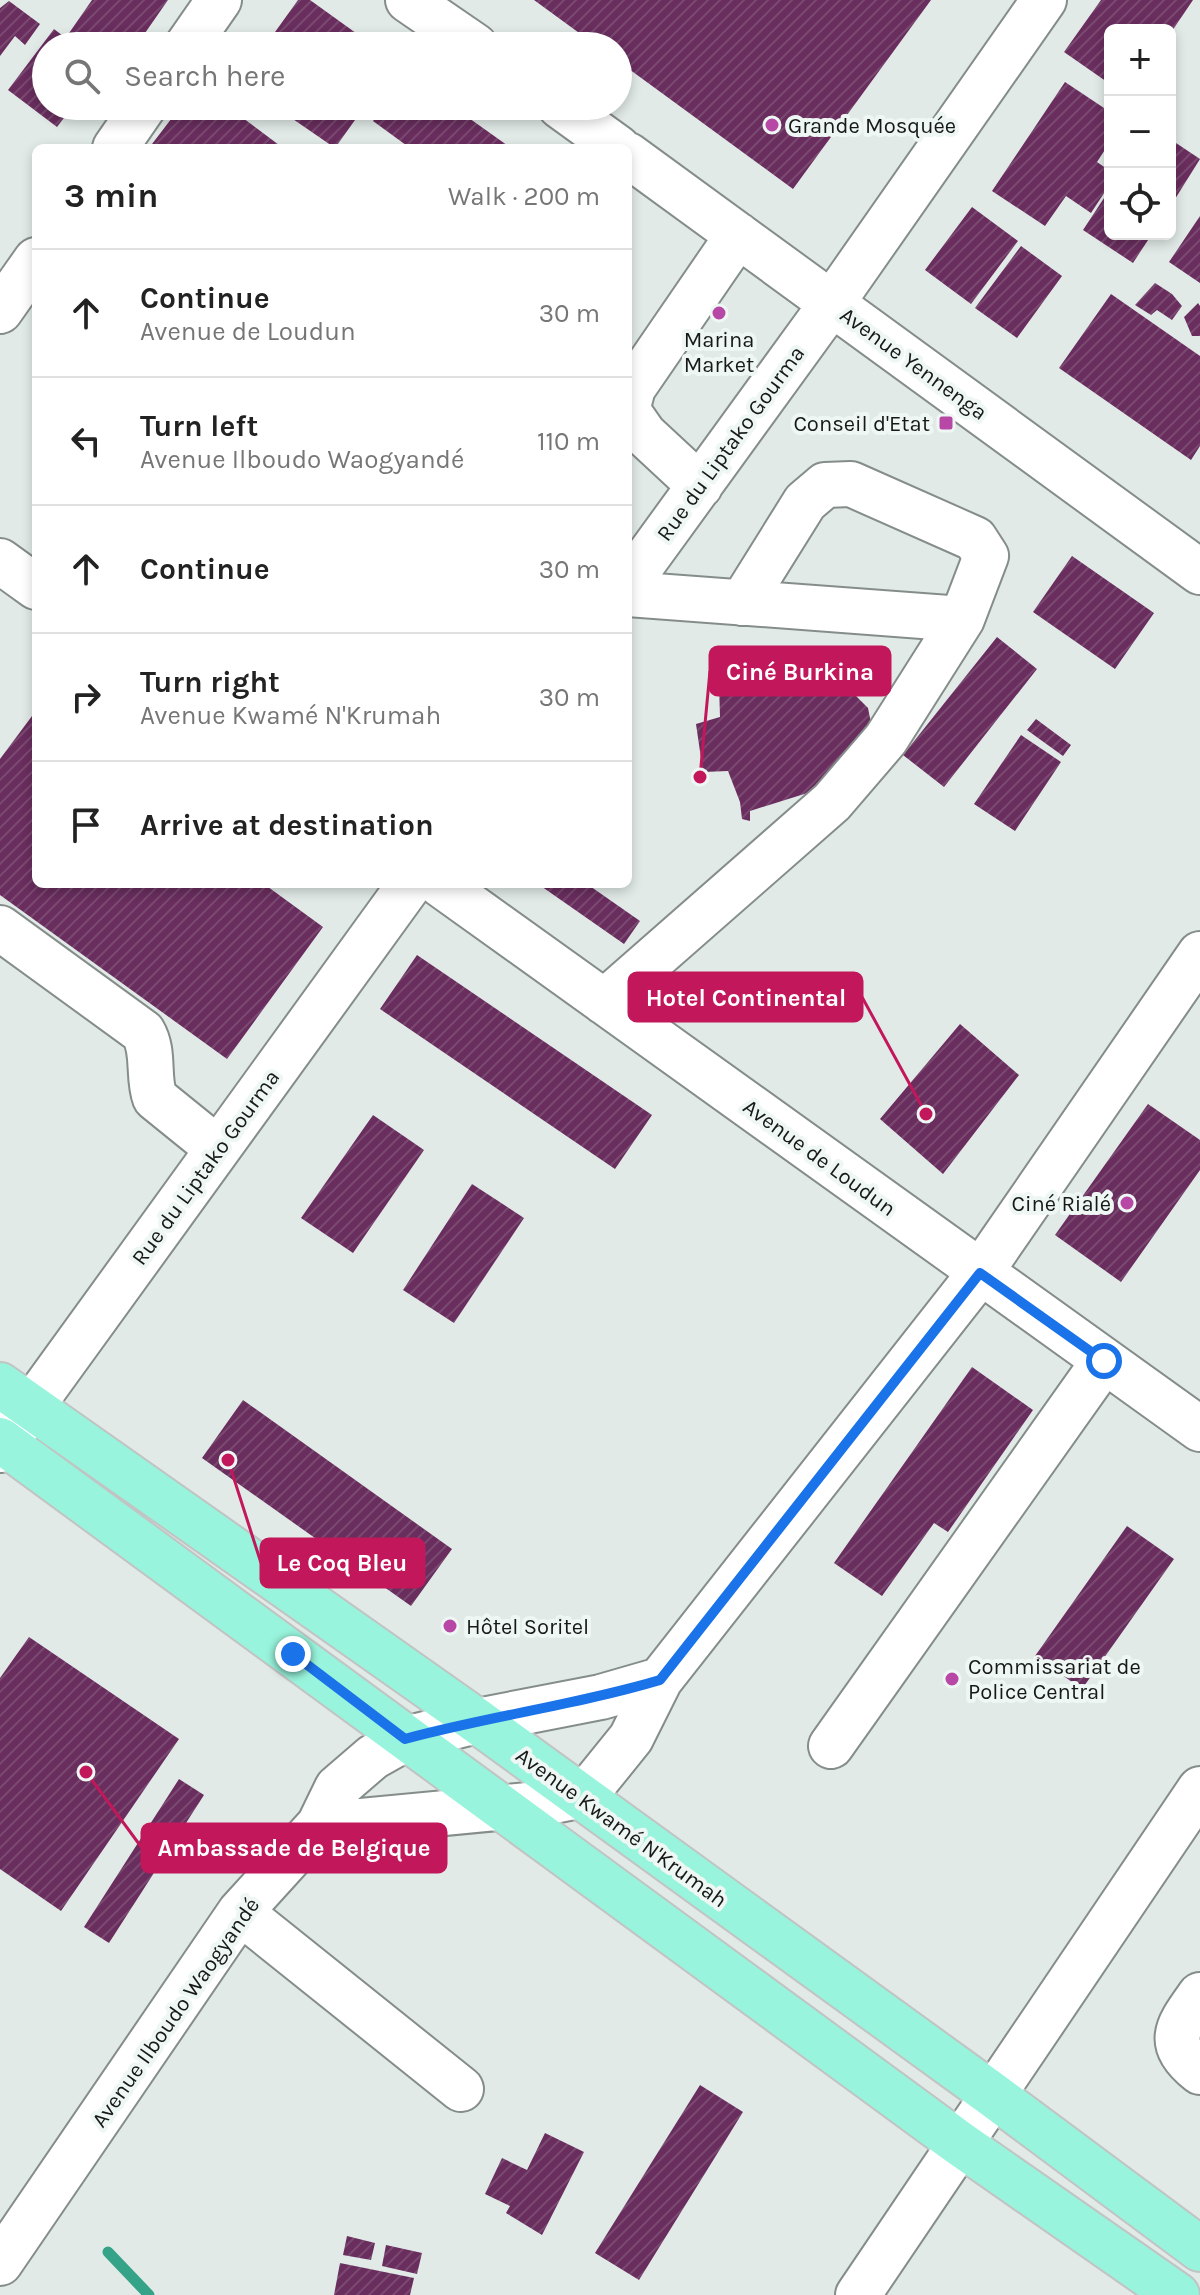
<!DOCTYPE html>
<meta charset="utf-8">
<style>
body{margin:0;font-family:Karla,sans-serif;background:#f6f6f6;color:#222}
.controls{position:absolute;right:24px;top:24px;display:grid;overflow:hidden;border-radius:12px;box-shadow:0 4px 12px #0003}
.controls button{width:72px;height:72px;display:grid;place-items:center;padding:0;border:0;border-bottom:2px solid #e0e0e0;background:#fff;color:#222;font:40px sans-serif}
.stop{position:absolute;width:24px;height:24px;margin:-18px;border:6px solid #1a73e8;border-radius:50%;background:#fff}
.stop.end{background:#1a73e8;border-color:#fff;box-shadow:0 2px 8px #0008}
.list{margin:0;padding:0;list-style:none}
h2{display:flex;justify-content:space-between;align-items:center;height:104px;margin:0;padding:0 32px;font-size:34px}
h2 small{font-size:26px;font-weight:400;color:#767676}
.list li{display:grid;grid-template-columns:52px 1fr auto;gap:24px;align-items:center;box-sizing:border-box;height:128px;padding:0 32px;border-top:2px solid #e0e0e0}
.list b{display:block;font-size:30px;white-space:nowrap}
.list p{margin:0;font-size:26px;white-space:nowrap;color:#767676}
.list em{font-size:26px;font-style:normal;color:#767676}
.icon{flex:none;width:44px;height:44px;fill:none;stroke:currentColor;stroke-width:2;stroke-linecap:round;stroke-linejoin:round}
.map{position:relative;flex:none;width:1200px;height:2295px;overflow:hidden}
.search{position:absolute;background:#fff;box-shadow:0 4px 12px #0003;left:32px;top:32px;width:600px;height:88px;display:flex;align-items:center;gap:20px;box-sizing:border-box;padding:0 28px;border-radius:44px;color:#767676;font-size:30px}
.panel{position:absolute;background:#fff;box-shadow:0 4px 12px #0003;left:32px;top:144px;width:600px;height:744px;border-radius:12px}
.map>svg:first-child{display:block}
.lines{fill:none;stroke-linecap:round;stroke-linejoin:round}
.stream{stroke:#35a388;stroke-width:11}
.building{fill:url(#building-hatch)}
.minor-casing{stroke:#858d8a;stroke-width:48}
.major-casing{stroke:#c2c3c3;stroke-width:48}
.minor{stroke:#fff;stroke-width:44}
.major{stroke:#98f4dc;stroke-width:44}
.route{stroke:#1a73e8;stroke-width:10}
.poi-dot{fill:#b848a5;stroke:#eef7f4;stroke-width:3}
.labels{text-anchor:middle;stroke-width:8;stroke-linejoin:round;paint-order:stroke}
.poi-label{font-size:22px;fill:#161918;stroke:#eef7f4;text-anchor:start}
.street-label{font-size:22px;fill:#161918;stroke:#eef7f4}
.leader{fill:none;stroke:#c2185b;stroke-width:3}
.callout-dot{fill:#c2185b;stroke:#eef7f4;stroke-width:3}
.callout{fill:#c2185b;stroke:#c2185b;stroke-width:3}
.callout-label{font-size:24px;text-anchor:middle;font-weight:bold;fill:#fff}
</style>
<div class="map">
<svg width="1200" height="2295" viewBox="0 0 1200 2295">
<defs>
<pattern id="building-hatch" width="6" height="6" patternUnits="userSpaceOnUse" patternTransform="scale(2)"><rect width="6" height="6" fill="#692d5e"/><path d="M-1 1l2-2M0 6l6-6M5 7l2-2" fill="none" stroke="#794970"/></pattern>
</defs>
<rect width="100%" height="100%" fill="#e1eae7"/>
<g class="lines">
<!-- stream -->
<path class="stream" d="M108 2252 149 2295"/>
</g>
<!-- building -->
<path class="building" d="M92 0H168L136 46H81L67 36Z
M298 0H310L374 46H265Z
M534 0H931L793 189 618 61V46H597Z
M1101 0H1193L1170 34V30H1110V84L1064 52Z
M9 1 40 24 25 45 15 36 0 56V8Z
M54 29 76 46H46V106H73L57 127 8 90Z
M1065 82 1110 112V142L1097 162 1110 171V184L1091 213 1066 196 1045 226 992 191Z
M181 106H227L283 148H149Z
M274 106H365L335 148Z
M384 106H452L511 148H410L373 121Z
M1170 139 1200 159 1170 207Z
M1110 189V234H1152L1133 263 1083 230Z
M972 207 1018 241 971 304 925 270Z
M1200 216V283L1169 262Z
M1021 246 1062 276 1017 338 975 308Z
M1155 283 1172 294 1182 306 1172 320 1157 310 1151 315 1135 305Z
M1111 294 1200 356V446L1191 460 1059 368Z
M1198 303 1200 306V336H1192L1184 317Z
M1072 556 1154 613 1115 669 1033 612Z
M997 637 1037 669 944 787 903 755Z
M806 666 849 689 868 708 873 733 817 790 750 811V821L742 819 740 802 728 771 703 772 696 724 720 717 719 684 730 672 748 669 808 682Z
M32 716 36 719V884H264L323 927 227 1059 0 895V759Z
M1036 719 1071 745 1063 756 1027 730Z
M1021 735 1061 762 1015 831 974 804Z
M538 884H587L640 921 624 944Z
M417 955 652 1115 615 1169 380 1009Z
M960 1024 1019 1075 943 1174 880 1119Z
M1148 1104 1200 1140V1170L1121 1282 1055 1235Z
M373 1115 424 1150 353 1253 301 1218Z
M472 1184 524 1218 454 1323 403 1290Z
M972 1367 1033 1410 948 1532 934 1523 882 1596 834 1563Z
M243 1400 452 1549 411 1606 202 1458Z
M1127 1526 1174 1559 1082 1689 1035 1656Z
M29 1637 179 1739 61 1911 0 1869V1678Z
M179 1779 204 1795 109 1943 84 1927Z
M700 2085 743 2112 639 2280 595 2253Z
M545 2133 584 2152 542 2235 506 2213 510 2206 485 2194 502 2158 527 2170Z
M347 2236 375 2243 371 2260 343 2255Z
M386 2245 422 2253 417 2274 382 2266Z
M340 2263 414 2278 410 2295H334Z"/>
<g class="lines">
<!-- minor casing -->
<g class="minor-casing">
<path id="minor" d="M408 0 475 46
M187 46 219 0
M560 106 618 148
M115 148 144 106
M628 155 1200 572
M0 311 36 260
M628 407 633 388 738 235
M628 411 644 434 700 486
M0 561 36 587
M628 584 832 303 1044 0
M628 594 962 619
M440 884 1200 1429
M0 928 143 1032C155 1052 147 1077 155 1098L218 1149
M604 1002 832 802 886 739 962 619 986 556 975 539 851 484 825 485 805 502 742 603
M0 1450 410 884
M831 1746 1104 1361
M319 1825 539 1804 579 1796 593 1785 631 1738 660 1680 980 1273 1200 954
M240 1912 461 2089
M1200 1995C1178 2026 1163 2043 1200 2072
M0 2263 240 1912 319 1825 337 1788 373 1757 405 1739 477 1721 601 1697 660 1680
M858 2295 1200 1789"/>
</g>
<!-- major casing -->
<g class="major-casing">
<path id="major" d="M0 1385 477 1721 993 2095 1200 2249
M0 1440 959 2143 1177 2295"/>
</g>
<!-- minor -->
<use href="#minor" class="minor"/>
<!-- major -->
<use href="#major" class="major"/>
</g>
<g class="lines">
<!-- route -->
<path class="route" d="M293 1654 405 1739C490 1716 576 1705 660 1680L980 1273 1104 1361"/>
</g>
<!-- markers -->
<g class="poi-dot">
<circle cx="772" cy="125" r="8"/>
<circle cx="719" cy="313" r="8"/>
<rect x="938" y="415" width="16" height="16" rx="4"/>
<circle cx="1127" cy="1203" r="8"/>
<circle cx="450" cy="1626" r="8"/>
<circle cx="952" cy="1679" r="8"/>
</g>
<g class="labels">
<!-- poi labels -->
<g class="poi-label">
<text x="788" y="133">Grande Mosquée</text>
<text x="719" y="347" text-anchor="middle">Marina<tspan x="719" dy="25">Market</tspan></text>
<text x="930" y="431" text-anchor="end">Conseil d'Etat</text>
<text x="1111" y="1211" text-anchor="end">Ciné Rialé</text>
<text x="466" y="1634">Hôtel Soritel</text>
<text x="968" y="1674">Commissariat de<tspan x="968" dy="25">Police Central</tspan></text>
</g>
<!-- street labels -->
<g class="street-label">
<text transform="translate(914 363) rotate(36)" y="8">Avenue Yennenga</text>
<text transform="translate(730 443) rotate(-54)" y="8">Rue du Liptako Gourma</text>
<text transform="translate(820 1157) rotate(36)" y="8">Avenue de Loudun</text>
<text transform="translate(205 1167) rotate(-54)" y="8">Rue du Liptako Gourma</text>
<text transform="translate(622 1827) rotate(36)" y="8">Avenue Kwamé N'Krumah</text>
<text transform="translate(175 2012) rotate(-55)" y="8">Avenue Ilboudo Waogyandé</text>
</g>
</g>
<!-- callouts -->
<path class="leader" d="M700 777L710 671M926 1114L862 997M228 1460L261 1563M86 1772L142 1848"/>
<g class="callout-dot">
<circle cx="700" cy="777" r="8"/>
<circle cx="926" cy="1114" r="8"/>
<circle cx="228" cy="1460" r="8"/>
<circle cx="86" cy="1772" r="8"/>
</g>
<g class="callout">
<rect x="710" y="647" width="180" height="48" rx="8"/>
<rect x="629" y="973" width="233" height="48" rx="8"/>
<rect x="261" y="1539" width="163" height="48" rx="8"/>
<rect x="142" y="1824" width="304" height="48" rx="8"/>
</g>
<g class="callout-label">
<text x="800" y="680">Ciné Burkina</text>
<text x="746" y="1006">Hotel Continental</text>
<text x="342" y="1571">Le Coq Bleu</text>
<text x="294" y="1856">Ambassade de Belgique</text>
</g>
</svg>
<div class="controls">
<button>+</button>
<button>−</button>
<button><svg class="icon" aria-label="locate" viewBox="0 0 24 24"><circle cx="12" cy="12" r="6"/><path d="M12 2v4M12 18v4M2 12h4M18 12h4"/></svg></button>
</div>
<div class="stop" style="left:1104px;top:1361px"></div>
<div class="stop end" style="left:293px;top:1654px"></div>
<div class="search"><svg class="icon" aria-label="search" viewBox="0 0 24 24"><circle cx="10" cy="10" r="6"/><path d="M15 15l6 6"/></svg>Search here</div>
<section class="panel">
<h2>3 min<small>Walk · 200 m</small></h2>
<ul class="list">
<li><svg class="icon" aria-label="ahead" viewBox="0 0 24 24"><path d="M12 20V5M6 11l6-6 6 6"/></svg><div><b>Continue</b><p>Avenue de Loudun</p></div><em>30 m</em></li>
<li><svg class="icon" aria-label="left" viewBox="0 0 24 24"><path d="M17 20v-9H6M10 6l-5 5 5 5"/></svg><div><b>Turn left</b><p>Avenue Ilboudo Waogyandé</p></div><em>110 m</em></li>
<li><svg class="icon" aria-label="ahead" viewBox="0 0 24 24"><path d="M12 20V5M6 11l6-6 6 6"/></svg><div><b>Continue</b></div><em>30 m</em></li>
<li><svg class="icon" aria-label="right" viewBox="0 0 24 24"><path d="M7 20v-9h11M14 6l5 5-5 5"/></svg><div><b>Turn right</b><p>Avenue Kwamé N'Krumah</p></div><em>30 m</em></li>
<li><svg class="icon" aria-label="arrive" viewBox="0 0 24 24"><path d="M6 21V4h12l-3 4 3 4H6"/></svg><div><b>Arrive at destination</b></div></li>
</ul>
</section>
</div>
